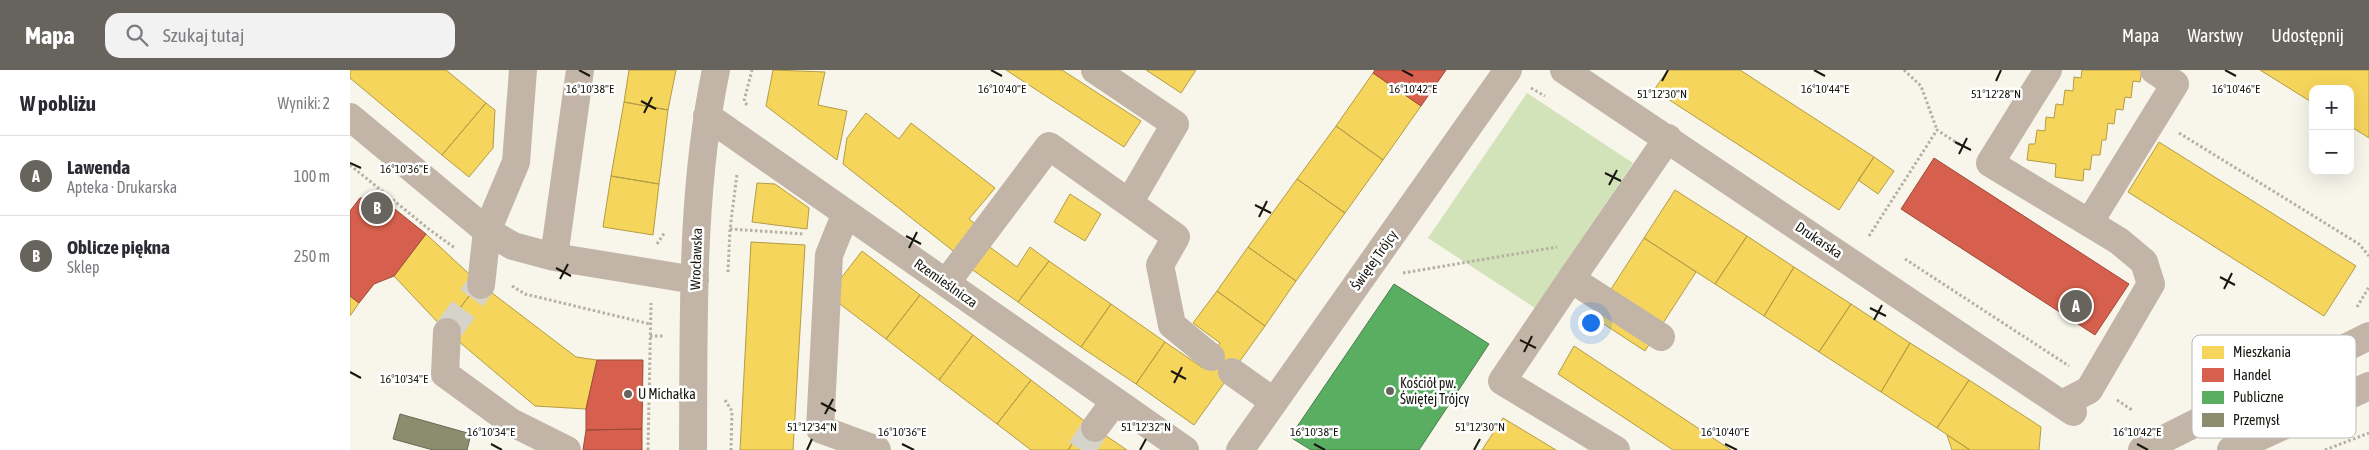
<!DOCTYPE html>
<html lang="pl">
<meta charset="utf-8">
<style>
body{margin:0;font-family:"Asap Condensed",sans-serif;background:#f2f2f3;color:#2b2b33}
.controls{position:absolute;right:15px;top:15px;display:grid;overflow:hidden;border-radius:10px;box-shadow:0 5px 20px #0002}
.controls button{width:45px;height:45px;display:grid;place-items:center;padding:0;border:0;border-bottom:1px solid #e1e1e2;background:#fff;color:#2b2b33;font:25px sans-serif}
.you{position:absolute;left:1240px;top:252px;width:18px;height:18px;margin:-12px;border:4px solid #fff;border-radius:50%;background:#1a73e8;box-shadow:0 0 0 8px #1a73e833}
.badge{display:grid;place-items:center;width:32px;height:32px;border-radius:50%;background:#66645c;color:#fff;font-size:16px;font-weight:700}
.pin{position:absolute;translate:-50% -50%;border:2px solid #fff;box-shadow:0 1px 5px #0006}
.list{margin:0;padding:0;list-style:none}
h2{display:flex;justify-content:space-between;align-items:center;height:65px;margin:0;padding:0 20px;font-size:21px}
h2 small{font-size:16px;font-weight:400;color:#7c7c81}
.list li{display:grid;grid-template-columns:32px 1fr auto;gap:15px;align-items:center;box-sizing:border-box;height:80px;padding:0 20px;border-top:1px solid #e1e1e2}
.list b{display:block;font-size:19px;white-space:nowrap}
.list p{margin:0;font-size:16px;white-space:nowrap;color:#7c7c81}
.list em{font-size:16px;font-style:normal;color:#7c7c81}
.icon{flex:none;width:28px;height:28px;fill:none;stroke:currentColor;stroke-width:2;stroke-linecap:round;stroke-linejoin:round}
.map{position:relative;flex:none;width:2019px;height:380px;overflow:hidden}
header{display:flex;align-items:center;gap:30px;box-sizing:border-box;height:70px;padding:0 25px;background:#66645c;color:#fff}
header strong{font-size:24px}
nav{display:flex;gap:28px;margin-inline-start:auto;font-size:18px}
.search{width:350px;height:45px;background:#f2f2f3;display:flex;align-items:center;gap:12px;box-sizing:border-box;padding:0 18px;border-radius:15px;color:#7c7c81;font-size:19px}
main{display:flex}
aside{flex:1;background:#fff}
.map>svg:first-child{display:block}
.green{fill:#d2e3b9}
.homes{fill:#f6d55c;stroke:#b39c45}
.shops{fill:#d6604d;stroke:#9d4a3a}
.public{fill:#5aae61;stroke:#468048}
.industry{fill:#8c8c6e;stroke:#696952}
.lines{fill:none;stroke-linecap:round;stroke-linejoin:round}
.minor-tunnel{stroke:#d6d4ca;stroke-width:28;stroke-dasharray:28 14;stroke-linecap:butt}
.path{stroke:#b8afa4;stroke-width:3;stroke-dasharray:2.5 2.5;stroke-linecap:butt}
.minor{stroke:#c2b5a7;stroke-width:28}
.ticks{fill:none;stroke:#17160f;stroke-width:2}
.poi-dot{fill:#66645c;stroke:#fff;stroke-width:2}
.labels{text-anchor:middle;stroke-width:5;stroke-linejoin:round;paint-order:stroke}
.street-label{font-size:14px;fill:#17160f;stroke:#fff}
.poi-label{font-size:14px;fill:#17160f;stroke:#fff;text-anchor:start}
.key{fill:#fff;stroke:#b9b9b7;stroke-width:1}
.key-label{font-size:14px;fill:#17160f}
.ticks-label{font-size:12px;text-anchor:middle;fill:#17160f;stroke:#fff;stroke-width:5;stroke-linejoin:round;paint-order:stroke}
</style>
<header>
<strong>Mapa</strong>
<div class="search"><svg class="icon" aria-label="search" viewBox="0 0 24 24"><circle cx="10" cy="10" r="6"/><path d="M15 15l6 6"/></svg>Szukaj tutaj</div>
<nav><a>Mapa</a><a>Warstwy</a><a>Udostępnij</a></nav>
</header>
<main>
<aside>
<h2>W pobliżu<small>Wyniki: 2</small></h2>
<ul class="list">
<li><span class="badge">A</span><div><b>Lawenda</b><p>Apteka · Drukarska</p></div><em>100 m</em></li>
<li><span class="badge">B</span><div><b>Oblicze piękna</b><p>Sklep</p></div><em>250 m</em></li>
</ul>
</aside>
<div class="map">
<svg width="2019" height="380" viewBox="0 0 2019 380">
<rect width="100%" height="100%" fill="#f8f6eb"/>
<!-- green -->
<path class="green" d="M1177 23 1283 93 1185 238 1078 168Z"/>
<!-- homes -->
<path class="homes" d="M0 0H96L136 33 92 85 0 8Z
M279 0H326L318 40 274 32Z
M423 0 475 2 468 35 497 41 487 90 416 36Z
M656 0H712L791 51 774 77Z
M796 0H846L831 23Z
M1318 0H1390L1524 87 1489 140 1304 20Z
M1732 0H1792L1790 12 1783 11 1781 28 1775 27 1773 40 1766 39 1764 54 1758 53 1756 70H1752L1750 85H1742L1740 100 1734 99 1733 111 1705 107 1706 94 1677 90 1679 74H1685L1687 60 1695 61 1696 47 1704 48 1706 34 1713 35 1715 20 1723 21 1724 7 1731 8Z
M1910 0H2019V68L2000 56V19H1963V33Z
M1023 3 1071 36 1033 90 986 56Z
M274 32 318 40 309 114 261 106Z
M136 33 145 40 143 78 119 107 92 85Z
M516 43 549 69 561 53 645 118 619 149 629 157 607 184 493 94 497 68Z
M986 56 1033 90 995 143 947 109Z
M1809 72 2006 196 1974 246 1778 122Z
M1524 87 1544 101 1528 124 1508 110Z
M261 106 309 114 303 165 253 157Z
M947 109 995 143 946 211 898 177Z
M407 113 425 114 459 138 457 159 402 152Z
M1325 120 1397 166 1365 214 1294 168Z
M720 124 751 144 735 171 704 152Z
M76 164 129 213 94 259 44 206Z
M1397 166 1444 197 1414 246 1365 214Z
M1294 168 1346 202 1295 281 1243 247Z
M401 172 455 175 443 380H390Z
M637 175 667 197 680 177 699 191 668 232 620 198Z
M898 177 946 211 915 256 867 221Z
M512 181 570 225 536 269 478 225Z
M699 191 761 234 731 277 668 232Z
M1444 197 1501 234 1469 282 1414 246Z
M129 213 226 287 247 290 236 339 185 336 94 259Z
M867 221 915 256 844 355 786 314 815 272 853 298 870 273 843 253Z
M570 225 623 265 589 310 536 269Z
M0 226 9 233 0 246Z
M761 234 815 272 786 314 731 277Z
M1501 234 1560 273 1531 322 1469 282Z
M623 265 681 310 647 354 589 310Z
M1560 273 1619 310 1587 358 1531 322Z
M1224 276 1369 372 1381 380H1323L1208 304Z
M681 310 737 353 718 380H681L647 354Z
M1619 310 1691 357 1689 380H1620L1587 358Z
M1153 348 1206 380H1132Z
M737 353 777 380H718Z
M1597 365 1620 380H1602Z"/>
<!-- shops -->
<path class="shops" d="M1025 0H1096L1071 36 1023 3Z
M1584 88 1779 214 1745 265 1551 139Z
M10 128H31L76 164 44 206 24 214 9 233 0 226V141Z
M247 290H293L292 359 236 360V339Z
M292 359V380H233L236 360Z"/>
<!-- public -->
<path class="public" d="M1044 214 1139 274 1069 380H961L940 367Z"/>
<!-- industry -->
<path class="industry" d="M50 344 121 364 117 380H83L43 369Z"/>
<g class="lines">
<!-- minor-tunnel -->
<path class="minor-tunnel" d="M97 262 131 215
M731 380 745 358"/>
<!-- path -->
<path class="path" d="M1554 0 1571 16 1587 60
M1181 18 1195 26
M397 35 394 31 402 0
M1829 63 2009 174 2019 186
M0 95 80 160 105 178
M380 159 454 164
M1519 166 1587 60 1615 78
M307 174 315 162
M1555 189 1719 296
M378 202 380 159 387 104
M1053 203 1207 177
M162 216 175 224 300 254
M2007 237 2019 217
M300 266H313
M375 330 382 341 381 380
M1767 330 1782 340
M298 380 301 233
M1975 380 2019 363"/>
<!-- minor -->
<path class="minor" d="M745 0 825 54 779 133 826 167 810 195 822 255 861 287
M1214 0 1723 342
M1698 0 1640 93 1769 171 1794 192 1801 214 1739 320 1712 334
M357 46 835 380
M0 47 137 161 163 176 204 187 345 210
M496 143 479 185 470 359 527 380
M1739 153 1825 14 1804 0
M204 187 230 0
M1221 209 1152 311 1266 380
M596 213 699 76 779 133
M131 215 137 161 166 92 173 0
M97 262 95 304 161 352 217 380
M1311 267 1221 209 1318 68
M882 302 923 331
M745 358 765 331
M343 380C344 254 340 124 366 0
M890 380 1158 0
M1792 380 2019 266
M1881 380 2019 316"/>
</g>
<!-- ticks -->
<path class="ticks" d="M229 0 240 6M641 0 652 6M1052 0 1063 6M1464 0 1475 6M1875 0 1886 6M1312 11 1318 0M1646 11 1651 0M291 31 306 39M294 43 302 27M1605 72 1621 80M1609 84 1617 68M0 93 11 98M1255 103 1271 111M1259 115 1267 100M905 135 921 143M909 147 917 131M556 166 571 174M559 178 567 162M206 198 221 206M1870 207 1885 215M210 209 218 194M1874 219 1882 203M1520 238 1536 246M1524 250 1532 235M1170 270 1186 278M1174 282 1182 266M821 301 836 309M0 302 11 308M824 313 832 297M471 333 486 341M475 344 483 329M141 374 152 380M552 374 564 380M964 374 975 380M1375 374 1387 380M1787 374 1798 380M457 380 462 369M790 380 796 369M1124 380 1130 369"/>
<!-- markers -->
<g class="poi-dot">
<circle cx="1040" cy="321" r="5"/>
<circle cx="278" cy="324" r="5"/>
</g>
<g class="labels">
<!-- street labels -->
<g class="street-label">
<text transform="translate(1469 170) rotate(34)" y="5">Drukarska</text>
<text transform="translate(346 189) rotate(-88)" y="5">Wrocławska</text>
<text transform="translate(1024 190) rotate(-55)" y="5">Świętej Trójcy</text>
<text transform="translate(596 213) rotate(35)" y="5">Rzemieślnicza</text>
</g>
<!-- poi labels -->
<g class="poi-label">
<text x="1050" y="318">Kościół pw.<tspan x="1050" dy="16">Świętej Trójcy</tspan></text>
<text x="288" y="329">U Michałka</text>
</g>
</g>
<!-- legend -->
<rect x="1842" y="265" width="164" height="103" rx="8" class="key"/>
<rect x="1852" y="276" width="22" height="13" fill="#f6d55c"/>
<rect x="1852" y="298" width="22" height="14" fill="#d6604d"/>
<rect x="1852" y="321" width="22" height="13" fill="#5aae61"/>
<rect x="1852" y="343" width="22" height="14" fill="#8c8c6e"/>
<g class="key-label">
<text x="1883" y="287">Mieszkania</text>
<text x="1883" y="310">Handel</text>
<text x="1883" y="332">Publiczne</text>
<text x="1883" y="355">Przemysł</text>
</g>
<g class="ticks-label">
<text x="1063" y="23">16°10'42"E</text>
<text x="240" y="23">16°10'38"E</text>
<text x="652" y="23">16°10'40"E</text>
<text x="1475" y="23">16°10'44"E</text>
<text x="1886" y="23">16°10'46"E</text>
<text x="1312" y="28">51°12'30"N</text>
<text x="1646" y="28">51°12'28"N</text>
<text x="54" y="103">16°10'36"E</text>
<text x="54" y="313">16°10'34"E</text>
<text x="462" y="361">51°12'34"N</text>
<text x="796" y="361">51°12'32"N</text>
<text x="1130" y="361">51°12'30"N</text>
<text x="141" y="366">16°10'34"E</text>
<text x="552" y="366">16°10'36"E</text>
<text x="964" y="366">16°10'38"E</text>
<text x="1375" y="366">16°10'40"E</text>
<text x="1787" y="366">16°10'42"E</text>
</g>
</svg>
<div class="controls">
<button>+</button>
<button>−</button>
</div>
<div class="you"></div>
<div class="pin badge" style="left:1726px;top:236px">A</div>
<div class="pin badge" style="left:27px;top:138px">B</div>
</div>
</main>
